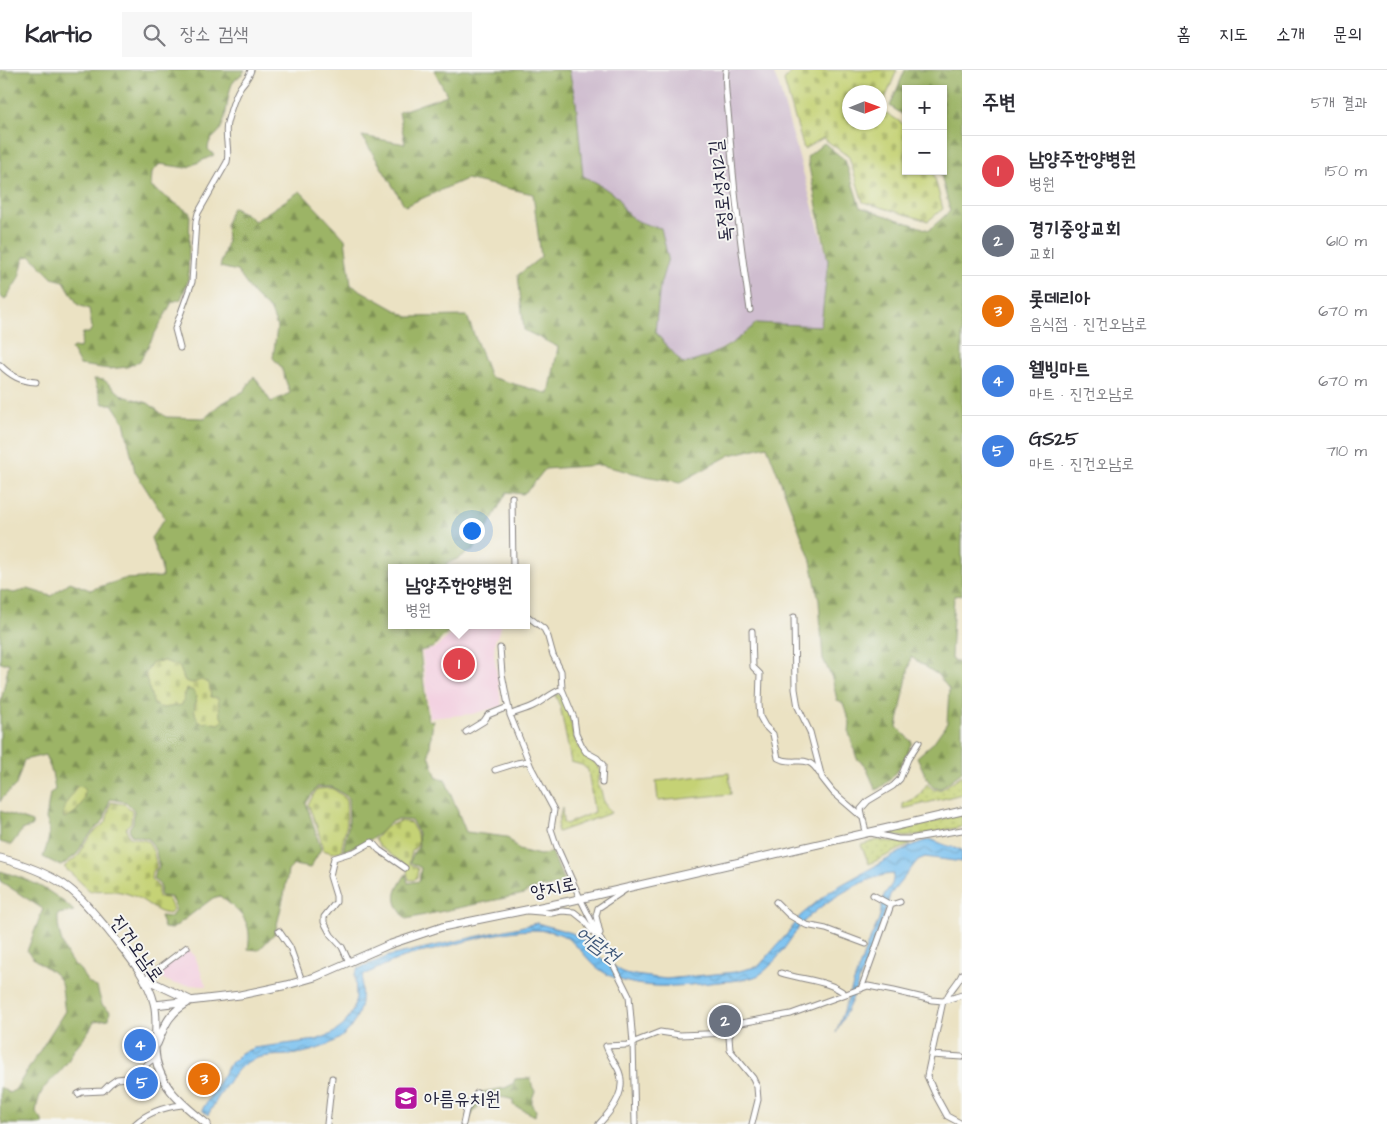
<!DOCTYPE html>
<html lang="ko">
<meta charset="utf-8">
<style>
body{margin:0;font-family:"Architects Daughter","Poor Story",sans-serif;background:#f7f7f7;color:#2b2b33}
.controls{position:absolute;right:15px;top:15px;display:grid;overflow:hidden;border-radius:0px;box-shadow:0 1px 4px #0004}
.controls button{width:45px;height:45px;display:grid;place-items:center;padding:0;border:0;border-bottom:1px solid #e1e1e2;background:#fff;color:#2b2b33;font:25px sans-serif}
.compass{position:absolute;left:842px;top:15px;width:45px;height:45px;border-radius:50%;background:#fff;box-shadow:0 1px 4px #0004;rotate:89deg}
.you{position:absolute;left:471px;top:460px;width:18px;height:18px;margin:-12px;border:4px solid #fff;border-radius:50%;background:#1a73e8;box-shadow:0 0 0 8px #1a73e833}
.badge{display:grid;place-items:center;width:32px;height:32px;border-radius:50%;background:#b5179e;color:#fff;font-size:16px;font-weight:700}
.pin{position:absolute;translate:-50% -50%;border:2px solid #fff;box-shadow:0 1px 5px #0006}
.popup{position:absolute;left:388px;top:494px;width:142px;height:65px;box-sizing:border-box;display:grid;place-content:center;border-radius:0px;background:#fff;filter:drop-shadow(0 1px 4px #0005);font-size:16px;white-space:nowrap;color:#7c7c81}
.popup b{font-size:19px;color:#2b2b33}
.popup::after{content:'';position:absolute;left:50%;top:100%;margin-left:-10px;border:10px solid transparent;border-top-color:#fff}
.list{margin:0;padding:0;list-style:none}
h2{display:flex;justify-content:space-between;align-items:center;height:65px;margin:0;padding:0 20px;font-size:21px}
h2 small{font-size:16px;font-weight:400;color:#7c7c81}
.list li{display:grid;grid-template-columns:32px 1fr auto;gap:15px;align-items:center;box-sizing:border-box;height:70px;padding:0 20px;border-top:1px solid #e1e1e2}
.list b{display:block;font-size:19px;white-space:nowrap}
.list p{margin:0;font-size:16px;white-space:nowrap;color:#7c7c81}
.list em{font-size:16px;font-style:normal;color:#7c7c81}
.icon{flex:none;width:28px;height:28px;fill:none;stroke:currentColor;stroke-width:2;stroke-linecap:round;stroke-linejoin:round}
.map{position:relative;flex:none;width:962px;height:1054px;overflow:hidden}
header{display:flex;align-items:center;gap:30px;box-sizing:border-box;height:70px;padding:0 25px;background:#fff;border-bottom:1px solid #e1e1e2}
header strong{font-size:24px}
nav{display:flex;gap:28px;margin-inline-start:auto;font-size:18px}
.search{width:350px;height:45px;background:#f7f7f7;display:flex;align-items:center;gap:12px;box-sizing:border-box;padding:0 18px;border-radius:0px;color:#7c7c81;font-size:19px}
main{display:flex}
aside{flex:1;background:#fff}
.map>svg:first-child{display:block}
.built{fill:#f3cfe0}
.industrial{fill:#cfbdcf}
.grass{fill:url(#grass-dots);stroke:#747a58}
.forest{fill:url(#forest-firs);stroke:#5f6b50}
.cemetery{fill:url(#cemetery-stones);stroke:#747a58;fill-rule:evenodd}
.pitch{fill:#c5d274;stroke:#747a58}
.water{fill:url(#water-waves);stroke:#4c7196}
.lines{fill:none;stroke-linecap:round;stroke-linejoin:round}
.street-casing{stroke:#86827f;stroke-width:7}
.secondary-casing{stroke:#86827f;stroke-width:9}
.street{stroke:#fff;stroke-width:5}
.secondary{stroke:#fff;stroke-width:7}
.labels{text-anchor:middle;stroke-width:4;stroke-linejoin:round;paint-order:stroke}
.street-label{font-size:19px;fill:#22223b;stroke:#f6f6f2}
.poi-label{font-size:19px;fill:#22223b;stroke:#f6f6f2;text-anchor:start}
.water-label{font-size:20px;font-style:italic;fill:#40597a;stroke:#f6f6f2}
</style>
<header>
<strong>Kartio</strong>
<div class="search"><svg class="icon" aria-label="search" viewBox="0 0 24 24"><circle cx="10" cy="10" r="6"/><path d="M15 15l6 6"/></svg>장소 검색</div>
<nav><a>홈</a><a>지도</a><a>소개</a><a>문의</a></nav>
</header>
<main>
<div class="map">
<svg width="962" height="1054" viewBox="0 0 962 1054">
<defs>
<pattern id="grass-dots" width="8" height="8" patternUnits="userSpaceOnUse" patternTransform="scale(1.25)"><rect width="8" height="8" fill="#c5d274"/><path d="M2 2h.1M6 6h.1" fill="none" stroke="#a9b465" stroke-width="1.8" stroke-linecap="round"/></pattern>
<pattern id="forest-firs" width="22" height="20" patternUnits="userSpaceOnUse" patternTransform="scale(1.25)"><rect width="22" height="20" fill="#9cb466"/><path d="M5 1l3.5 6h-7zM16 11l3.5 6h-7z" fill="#7f9255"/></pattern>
<pattern id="cemetery-stones" width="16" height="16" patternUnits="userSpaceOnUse" patternTransform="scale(1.25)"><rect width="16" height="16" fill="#c5d274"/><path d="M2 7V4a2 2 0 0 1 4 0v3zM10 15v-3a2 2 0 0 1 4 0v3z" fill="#a9b465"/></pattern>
<pattern id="water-waves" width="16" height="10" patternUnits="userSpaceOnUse" patternTransform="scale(1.25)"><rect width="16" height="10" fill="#77c0f0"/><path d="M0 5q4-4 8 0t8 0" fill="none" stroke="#619cc4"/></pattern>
</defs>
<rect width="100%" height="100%" fill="#f6f6f2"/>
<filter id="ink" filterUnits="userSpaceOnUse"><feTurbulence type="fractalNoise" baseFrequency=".02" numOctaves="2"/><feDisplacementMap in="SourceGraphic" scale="10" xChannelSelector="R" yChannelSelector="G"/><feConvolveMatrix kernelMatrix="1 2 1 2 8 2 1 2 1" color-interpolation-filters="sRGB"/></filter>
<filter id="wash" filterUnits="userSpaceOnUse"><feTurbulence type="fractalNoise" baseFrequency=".0096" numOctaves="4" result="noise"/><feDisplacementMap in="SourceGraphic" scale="20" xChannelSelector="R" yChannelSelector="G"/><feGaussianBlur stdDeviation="1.12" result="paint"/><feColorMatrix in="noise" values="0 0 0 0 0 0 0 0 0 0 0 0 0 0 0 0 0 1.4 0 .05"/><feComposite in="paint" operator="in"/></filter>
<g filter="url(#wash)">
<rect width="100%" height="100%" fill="#ebe2c3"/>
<!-- built -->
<path class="built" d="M457 555H502L495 571 494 585 502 636 472 644 430 648 422 582 433 579 446 569Z
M188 879 195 886 206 916 175 914 165 910 155 903Z"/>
<!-- industrial -->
<path class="industrial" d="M569 0H772L779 16 828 191 821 256 756 253 744 266 699 291 682 294 655 262 660 215 668 188 640 154 622 139 619 128 597 113 583 106 576 32Z"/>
<!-- grass -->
<path class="grass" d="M558 624C569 630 571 656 574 667 579 681 590 687 599 697L600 701 598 716 601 720 604 733 611 743 558 762 557 758 562 738 563 752 566 754 594 742 588 700 582 695 571 692 560 636 555 625Z
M962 705V724L903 739V734L918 727 927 714 934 720 942 719Z
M962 744V757L906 767 885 764Z
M878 770 911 774 869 794 861 775Z"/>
<!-- forest -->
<path class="forest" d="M0 0H245C242 6 235 8 232 14 226 29 228 46 220 60 214 69 209 67 208 79L214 85 186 98 160 94 152 102 151 117 190 143 188 211 181 229 172 232 140 291 127 297 109 299 80 295 71 279 73 277 80 278 83 263H89L92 258 89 239 78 235 64 211 52 208 31 186 24 187 19 208 5 230 0 226Z
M434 0H569L576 32 583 106 597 113 619 128C624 149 642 154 661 158L668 188 660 215 655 262 683 294C709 289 737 273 756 253L821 256 828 191 807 87 824 73 845 90 860 137 929 160 950 141 940 101H943V19H906V47L890 36 905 0H962V525L954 526 951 589 962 594V702L941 718H934C927 712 922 697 917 687L933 673 947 653 949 619 938 605 911 587 897 657 912 672C902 693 897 708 876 720L865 695 857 689 849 663 850 653 843 633 837 630 832 608 823 589 819 531 811 491 767 376 730 385 681 412 650 407 600 395 545 399 530 418 523 424 507 422 487 458C484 477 462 487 446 494L447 498H392V555H455L432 578 420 581 428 650 433 651 429 685 437 708 445 709 466 762 507 767 519 780 540 785 552 782 564 812C551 819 534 815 524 824L406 849C391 830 393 824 406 804L408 813 419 811 421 798 410 792 414 782 419 776 418 763 412 751C385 746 391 757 373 768 364 773 353 777 343 781L349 752 348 727 332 717H317L306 733 321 779 310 798 294 795 288 801 285 821 275 863 259 880 248 879C253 851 241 843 220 826L213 828 172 859 164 858 160 846 171 847 175 840 174 834 170 827 160 826V815L153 809 155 801 159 798 156 782 149 769 131 765 129 758 133 753 134 740 126 732 110 729 104 750 93 761 83 773 77 784 61 796 43 787C47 775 53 761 46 749L50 723 55 720 52 702 45 685 24 690 16 715 2 728 0 732V636L9 593H0V520L14 523 28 519 51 526 70 512 90 520 124 509 162 507 161 495 151 468 165 448 135 402 124 352 112 334H103L94 309 104 310 123 326 148 333 166 347 205 348 219 335 244 321 254 306 271 332 290 323 281 297 273 288 277 257 271 241 254 225 237 201 220 197 227 172 226 154 232 137 244 143 255 151 300 121 345 169 351 215 408 247 467 246 490 307 549 324 558 277 524 260 518 205 541 187 533 124 466 109 405 136 362 66 405 74 399 42 447 25Z
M0 741 32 752V757L23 759 11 775 0 772Z
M0 801C29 809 52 820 74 841L58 844C57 859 62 877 70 890 73 894 78 897 81 901 85 909 89 915 97 917L102 935 110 941 109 949 94 951C89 963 81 970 74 980 71 985 69 990 66 994 51 1014 39 1014 36 1043L41 1048 43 1054H2L0 1047V1017L9 1023 15 1020 65 941C63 933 63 919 61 913 55 898 34 894 27 881L43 839 0 811Z
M531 1008 532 1016 535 1021 532 1029V1036L536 1040 535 1046 513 1035V1030C492 1022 478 1033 468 1051L471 1038 482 1022 505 1018 513 1014 515 1009Z"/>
<!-- cemetery -->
<path class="cemetery" d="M792 0H897L881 39 906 56V101H933L943 139 928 151 863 132 849 87 823 68 804 79 784 11ZM879 22V52H849V22Z
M164 591 179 596 185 611 192 613 201 610 209 613 211 627 218 628 220 644 223 651 219 654 211 653 209 651 204 653 199 652C194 643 193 637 197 627L193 621 187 618 182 635 163 638 154 635 145 605 152 592Z
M76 716 84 717C88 729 77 745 64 748 60 736 72 728 76 716Z
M332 718 346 728 347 753 341 781 332 783 323 780 318 760 308 734 317 719Z
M111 732 124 734 132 740 131 753 126 757 129 767 148 771 154 783 157 798 152 801 151 809 158 816V827L168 828 173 839 170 844C156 843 150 834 138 828 123 820 107 820 90 821L64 797 79 785 84 774 94 762 106 752Z
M400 751 411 753 417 764 418 775 412 781 409 793 418 799 417 807 414 810H409L407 803 408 797 380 777 375 769 386 757Z"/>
<!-- pitch -->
<path class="pitch" d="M729 703 731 724 658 731 656 711Z"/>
<!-- water -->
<path class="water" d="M930 769 945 775 962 780V792L925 787 918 790 890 825 883 848 851 932 836 963 866 878 879 850 884 825 892 814 894 804C868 804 817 835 800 856 788 872 776 894 759 905 748 911 723 911 710 913 674 917 624 922 594 895 583 884 572 868 557 863 523 853 468 871 434 880 424 882 412 884 401 888 389 893 376 899 364 905 360 914 362 923 361 932 360 940 356 950 351 957 340 974 307 984 287 985 273 986 258 985 246 993 233 1001 216 1031 208 1045L202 1040 229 995 241 983 254 978 316 970 332 964 344 955 353 940 356 928 355 904 358 899 389 886 537 853 572 863 584 871 601 888 626 904 666 909 735 902 759 896 787 864 800 846 830 821 913 775Z"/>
</g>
<g filter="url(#ink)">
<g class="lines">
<!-- street casing -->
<g class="street-casing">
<path id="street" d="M726 0C724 19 728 35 729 53 733 116 741 178 750 240
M180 278 175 259 192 212 196 151 198 143 227 92C230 79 224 66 227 53 230 42 234 26 241 16 245 11 249 7 251 0
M0 295C11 306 20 311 36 312
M512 427 513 498
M526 545 544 559 548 567 553 585 561 601 562 619 574 648 576 663 582 676 586 682 597 688 603 695 602 713
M794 547 795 619 798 637 810 662 822 708 833 722 862 747
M752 561 753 597 760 604 759 634 760 647 765 656 773 664 778 688C795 697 807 682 819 703
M500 578 502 604 510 645 531 697 554 740 551 759 557 777 580 828 629 926 633 973 635 1054
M510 645C517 641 525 640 533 636 544 631 550 623 562 619
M466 662 484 651 488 645 508 637
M919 672 908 689 900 709 893 716 868 731 861 739 866 762 898 769H909L962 760
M495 700 517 693 528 691
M873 825 891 835
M776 832 789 845 806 855 826 859 866 874
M528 841 552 843 562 841 574 842 584 850 597 868
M279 861 290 877 302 911
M600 863 596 846 598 838 625 820
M349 892 342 877 331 865 324 852V847L336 832V826L330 806 334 788 356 781 372 772 379 780 405 798
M781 903C802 910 829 910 845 924
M145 909 187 877
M861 919 891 835 900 832
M946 930C949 920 958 914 962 904
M943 931 927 1006 936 1026 947 1046 962 1054
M931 985 962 987
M78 1024 82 1022 103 1021 110 1014 117 1009 135 1007 148 993 156 987
M135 1054C148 1042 165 1037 182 1035
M327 1054 332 1008
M463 1054 466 1040 477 1023
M599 1054C613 1039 629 1019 617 997 613 990 609 984 606 976L627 975 660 962 680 965 730 963
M752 1054 758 1030 757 1017 753 1008 730 980 729 967 733 958 741 953 791 944 868 916 894 921 932 930 943 931 962 925"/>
</g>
<!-- secondary casing -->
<g class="secondary-casing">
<path id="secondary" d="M0 788C22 794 43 801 63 814 81 826 94 844 108 860 126 883 147 905 154 933 158 948 155 964 155 979 156 1014 182 1034 207 1054
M146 909 190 930
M155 935 240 925 287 915 315 907 388 875 442 857 570 831 962 741
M157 974C165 955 168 944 187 933"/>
</g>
<!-- street -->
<use href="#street" class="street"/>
<!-- secondary -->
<use href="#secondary" class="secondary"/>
</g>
</g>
<!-- icons -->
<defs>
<g id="school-square" transform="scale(1.25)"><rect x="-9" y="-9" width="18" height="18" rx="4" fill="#b5179e" stroke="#f6f6f2"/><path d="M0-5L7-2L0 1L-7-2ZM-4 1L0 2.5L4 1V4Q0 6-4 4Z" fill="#fff"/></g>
</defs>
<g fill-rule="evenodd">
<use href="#school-square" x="406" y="1028"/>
</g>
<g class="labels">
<!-- street labels -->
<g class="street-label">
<text transform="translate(720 121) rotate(-96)" y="7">독정로성지2길</text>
<text transform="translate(553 817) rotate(-12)" y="7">양지로</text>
<text transform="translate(138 878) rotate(55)" y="7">진건오남로</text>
</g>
<!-- poi labels -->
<g class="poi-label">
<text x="424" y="1035">아름유치원</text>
</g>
<!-- water labels -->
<g class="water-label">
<text transform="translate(598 874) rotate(36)" y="7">어람천</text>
</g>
</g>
</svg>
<div class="controls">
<button>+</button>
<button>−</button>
</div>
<svg class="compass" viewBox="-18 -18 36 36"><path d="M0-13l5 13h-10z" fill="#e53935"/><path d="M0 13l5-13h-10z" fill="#7c7c81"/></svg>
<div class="you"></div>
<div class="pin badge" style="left:459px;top:594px;background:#e0444e">1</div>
<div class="popup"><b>남양주한양병원</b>병원</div>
<div class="pin badge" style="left:725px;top:951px;background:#6b7280">2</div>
<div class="pin badge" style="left:204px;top:1009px;background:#e8710a">3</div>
<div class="pin badge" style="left:140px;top:975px;background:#3f7fe0">4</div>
<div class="pin badge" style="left:142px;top:1013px;background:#3f7fe0">5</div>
</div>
<aside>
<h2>주변<small>5개 결과</small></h2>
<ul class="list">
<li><span class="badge" style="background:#e0444e">1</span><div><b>남양주한양병원</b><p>병원</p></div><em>150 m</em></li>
<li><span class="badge" style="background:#6b7280">2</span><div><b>경기중앙교회</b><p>교회</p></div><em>610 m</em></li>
<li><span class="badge" style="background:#e8710a">3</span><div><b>롯데리아</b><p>음식점 · 진건오남로</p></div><em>670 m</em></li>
<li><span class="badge" style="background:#3f7fe0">4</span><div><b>웰빙마트</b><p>마트 · 진건오남로</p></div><em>670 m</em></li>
<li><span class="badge" style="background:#3f7fe0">5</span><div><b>GS25</b><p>마트 · 진건오남로</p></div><em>710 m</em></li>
</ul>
</aside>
</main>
